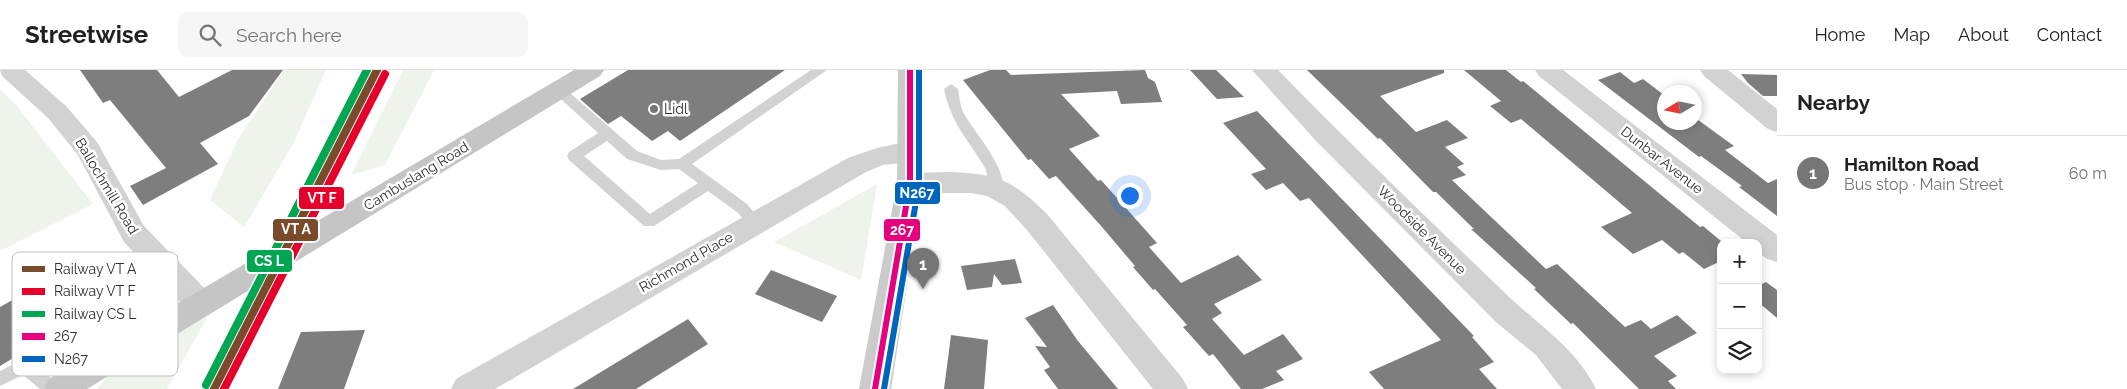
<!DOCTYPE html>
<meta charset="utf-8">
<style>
body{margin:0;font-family:Raleway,sans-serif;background:#f6f6f6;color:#202124}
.controls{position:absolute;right:15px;bottom:15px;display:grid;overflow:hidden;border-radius:10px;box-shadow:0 2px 8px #0003}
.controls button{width:45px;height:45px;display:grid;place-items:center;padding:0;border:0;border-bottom:1px solid #e0e0e0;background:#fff;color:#202124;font:25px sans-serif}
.compass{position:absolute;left:1657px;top:15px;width:45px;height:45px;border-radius:50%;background:#fff;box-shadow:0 2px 8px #0003;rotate:260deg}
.you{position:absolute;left:1129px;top:125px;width:18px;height:18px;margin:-12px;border:4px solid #fff;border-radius:50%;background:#1a73e8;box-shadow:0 0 0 8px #1a73e833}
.badge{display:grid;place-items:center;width:32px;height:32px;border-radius:50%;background:#767676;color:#fff;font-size:16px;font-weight:700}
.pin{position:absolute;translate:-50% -41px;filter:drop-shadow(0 1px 2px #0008)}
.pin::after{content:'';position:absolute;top:26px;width:18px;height:15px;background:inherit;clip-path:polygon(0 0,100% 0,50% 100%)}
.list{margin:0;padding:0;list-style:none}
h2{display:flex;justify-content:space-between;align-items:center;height:65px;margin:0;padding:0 20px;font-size:21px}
h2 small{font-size:16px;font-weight:400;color:#757577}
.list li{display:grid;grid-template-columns:32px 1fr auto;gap:15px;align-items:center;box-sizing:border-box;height:75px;padding:0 20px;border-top:1px solid #e0e0e0}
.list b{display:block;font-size:19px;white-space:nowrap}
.list p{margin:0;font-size:16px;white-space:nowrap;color:#757577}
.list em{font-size:16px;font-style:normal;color:#757577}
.icon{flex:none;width:28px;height:28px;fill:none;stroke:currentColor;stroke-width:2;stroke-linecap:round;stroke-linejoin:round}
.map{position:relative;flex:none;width:1777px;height:319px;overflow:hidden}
header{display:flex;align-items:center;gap:30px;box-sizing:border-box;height:70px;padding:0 25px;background:#fff;border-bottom:1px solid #e0e0e0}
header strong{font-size:24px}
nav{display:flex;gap:28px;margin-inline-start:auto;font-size:18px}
.search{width:350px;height:45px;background:#f6f6f6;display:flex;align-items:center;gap:12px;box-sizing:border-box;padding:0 18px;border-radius:10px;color:#757577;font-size:19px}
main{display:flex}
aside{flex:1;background:#fff}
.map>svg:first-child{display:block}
.green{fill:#eef3eb}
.building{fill:#7e7e7e}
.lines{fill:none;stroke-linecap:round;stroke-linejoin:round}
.service{fill:#d2d2d2;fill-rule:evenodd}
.minor{fill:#d2d2d2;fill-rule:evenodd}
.secondary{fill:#cbcbcb;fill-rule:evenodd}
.primary{fill:#c5c5c5;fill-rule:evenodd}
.bus-1-casing{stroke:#fff;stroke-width:10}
.bus-2-casing{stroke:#fff;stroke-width:10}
.bus-1{stroke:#e5007d;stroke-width:6}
.bus-2{stroke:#0065bd;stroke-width:6}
.rail-1-casing{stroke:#fff;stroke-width:11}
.rail-2-casing{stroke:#fff;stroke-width:11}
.rail-3-casing{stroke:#fff;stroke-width:11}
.rail-1{stroke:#7a4b2a;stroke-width:8}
.rail-2{stroke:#e4002b;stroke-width:8}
.rail-3{stroke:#00a651;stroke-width:8}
.poi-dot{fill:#767676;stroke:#fff;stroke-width:2}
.labels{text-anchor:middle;stroke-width:5;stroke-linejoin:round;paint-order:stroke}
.poi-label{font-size:14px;fill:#2d2d2d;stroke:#fff;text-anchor:start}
.street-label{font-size:14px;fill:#2d2d2d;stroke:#fff}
.key{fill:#fff;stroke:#c0c0c0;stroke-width:1}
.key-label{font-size:14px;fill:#2d2d2d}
.line-badge{stroke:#fff;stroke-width:2}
.badge-label{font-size:14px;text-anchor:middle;font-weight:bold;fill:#fff}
</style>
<header>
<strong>Streetwise</strong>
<div class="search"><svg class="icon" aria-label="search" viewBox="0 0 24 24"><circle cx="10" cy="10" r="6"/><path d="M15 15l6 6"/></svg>Search here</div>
<nav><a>Home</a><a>Map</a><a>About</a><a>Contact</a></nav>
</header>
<main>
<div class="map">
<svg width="1777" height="319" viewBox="0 0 1777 319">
<rect width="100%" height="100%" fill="#fff"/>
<!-- green -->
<path class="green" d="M284 0H326L293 74 244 157 210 130 237 71Z
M403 0H434L385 95 351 105Z
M0 19 16 35 93 134 0 181Z
M877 114 861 210 774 172Z
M208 246 167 319H97L123 288Z"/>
<!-- building -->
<path class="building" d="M80 0H157L179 27 232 0H283L249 46 200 73 218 94 143 135 130 116 166 98 110 30 103 33Z
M628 0H785L680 71 668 61 652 71 621 46 608 54 580 29Z
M990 0H1006L1011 5 1145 0 1148 8 1155 12 1162 32 1121 34 1117 21 1061 24 1100 66 1069 79 1098 111 1101 110 1157 173 1149 177 1181 213 1238 185 1262 210 1214 234 1222 243 1212 249 1244 285 1283 264 1303 289 1276 301 1284 310 1262 319H1241L1213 284 1209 286 1183 257 1187 255 1155 219 1153 220 1133 197 1135 196 1102 157 1056 106 1049 109 1031 89 1028 90 963 10Z
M1190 0H1216L1244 27 1217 29Z
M1307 0H1444V3L1380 26 1416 62 1447 50 1468 68 1445 77 1464 94 1457 97 1466 105 1452 110 1546 199 1557 194 1625 257 1641 250 1651 259 1677 245 1697 263 1654 286 1677 306 1668 311 1676 319H1639L1573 253 1571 254 1534 219 1536 218 1471 159H1474L1436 122H1433L1380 68 1378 69Z
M1464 0H1506L1521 12 1523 11 1700 157 1703 156 1721 171V191L1704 199 1683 182 1679 184 1662 170 1633 184 1601 157 1632 143 1521 49 1511 53 1490 36 1501 31Z
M1620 2 1634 13 1643 9 1664 25V52H1694V47L1734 76 1725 80 1768 113 1777 109V146L1739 117 1742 116 1701 86 1699 87 1598 10Z
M1741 4 1777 5V26H1763L1748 13Z
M1257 41 1474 266 1472 267 1494 292 1479 299 1497 319H1384L1369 302 1441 270 1309 128 1300 131 1283 113 1266 120 1251 104 1266 99 1223 53Z
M90 186 119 225 0 296V237Z
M1015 189 1022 213 1002 215 994 204 992 217 967 220 961 196Z
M771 200 837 226 822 252 755 224Z
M1766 212 1777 220V248L1758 232V216Z
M1053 235 1078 271 1118 319H1058L1044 300 1050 297 1035 276 1047 277 1025 248Z
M688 249 708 274 636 319H573Z
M365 260 344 319H278L301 262Z
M951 265 988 270 984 319H944Z"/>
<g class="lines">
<!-- service -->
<path class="service" d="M811 0H827L692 94 747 134 762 152 760 156H750L737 142 708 121 654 156H644L569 90 567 86 569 82 598 63 551 20 553 17H563L637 81 661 90 679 89ZM607 71 627 89 661 100 679 99 698 113 650 144 584 86Z
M951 14 958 19C959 26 960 35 963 42 973 61 1012 103 1001 123H991C986 115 989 104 984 96 967 68 951 53 944 19Z
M24 289 30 291 58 314 60 319H40L23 305 0 316V301Z"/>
<!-- minor -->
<path class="minor" d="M0 0H25L66 36 97 72 144 156 211 225 216 234 211 243 201 246 191 243 124 172 78 85 48 48 2 6Z
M1252 0H1278C1351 75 1427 148 1503 221 1535 253 1575 276 1596 319H1562L1536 285 1497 253 1317 72Z
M1535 0H1563L1777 165V192L1767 189 1758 182V173H1747L1539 6Z
M1700 0H1728L1777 39V62L1768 59 1704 6Z
M896 74 920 77 924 84 920 91 883 95 866 102 495 319H451L456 309 848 88 877 78Z
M947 102C996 103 1013 110 1047 144L1183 309 1188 319H1153L1027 160 1005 136 987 126 971 123H910L901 120 897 113 901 106 910 103Z"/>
<!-- secondary -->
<path class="secondary" d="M898 0H922L923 113 891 319H859L897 113Z"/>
<!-- primary -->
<path class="primary" d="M574 0H604L600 6 87 319H44L49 309Z"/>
<!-- bus-1 casing -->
<g class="bus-1-casing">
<path id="bus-1" d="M875 319 910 113V0"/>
</g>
<!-- bus-2 casing -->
<g class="bus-2-casing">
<path id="bus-2" d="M884 319 919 114V0"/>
</g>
<!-- bus-1 -->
<use href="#bus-1" class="bus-1"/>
<!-- bus-2 -->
<use href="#bus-2" class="bus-2"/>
<!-- rail-1 casing -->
<g class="rail-1-casing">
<path id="rail-1" d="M214 319 377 0"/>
</g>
<!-- rail-2 casing -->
<g class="rail-2-casing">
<path id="rail-2" d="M224 319 385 4"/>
</g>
<!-- rail-3 casing -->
<g class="rail-3-casing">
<path id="rail-3" d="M206 315 367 0"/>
</g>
<!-- rail-1 -->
<use href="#rail-1" class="rail-1"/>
<!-- rail-2 -->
<use href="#rail-2" class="rail-2"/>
<!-- rail-3 -->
<use href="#rail-3" class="rail-3"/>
</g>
<!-- markers -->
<circle class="poi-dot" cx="654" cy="39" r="5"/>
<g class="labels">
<!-- poi labels -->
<g class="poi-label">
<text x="664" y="44">Lidl</text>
</g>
<!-- street labels -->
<g class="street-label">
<text transform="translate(1662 90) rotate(38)" y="5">Dunbar Avenue</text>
<text transform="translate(416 106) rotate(-31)" y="5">Cambuslang Road</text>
<text transform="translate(107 116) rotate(59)" y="5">Ballochmill Road</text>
<text transform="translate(1422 160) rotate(45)" y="5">Woodside Avenue</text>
<text transform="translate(686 192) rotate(-30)" y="5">Richmond Place</text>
</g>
</g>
<!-- legend -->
<rect x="12" y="182" width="166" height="124" rx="8" class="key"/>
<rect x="22" y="196" width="23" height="6" fill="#7a4b2a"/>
<rect x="22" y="218" width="23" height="7" fill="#e4002b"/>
<rect x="22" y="241" width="23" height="6" fill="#00a651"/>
<rect x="22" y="263" width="23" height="7" fill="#e5007d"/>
<rect x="22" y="286" width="23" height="6" fill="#0065bd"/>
<g class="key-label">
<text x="54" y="204">Railway VT A</text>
<text x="54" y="226">Railway VT F</text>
<text x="54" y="249">Railway CS L</text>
<text x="54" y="271">267</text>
<text x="54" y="294">N267</text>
</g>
<g class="line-badge">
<rect x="894" y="111" width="47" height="24" rx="5" fill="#0065bd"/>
<rect x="298" y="116" width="47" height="24" rx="5" fill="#e4002b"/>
<rect x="272" y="148" width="47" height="24" rx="5" fill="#7a4b2a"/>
<rect x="883" y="148" width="38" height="24" rx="5" fill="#e5007d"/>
<rect x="246" y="179" width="47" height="24" rx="5" fill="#00a651"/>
</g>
<g class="badge-label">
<text x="917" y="128">N267</text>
<text x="322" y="133">VT F</text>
<text x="296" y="164">VT A</text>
<text x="902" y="165">267</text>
<text x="269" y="196">CS L</text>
</g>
</svg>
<div class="controls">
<button>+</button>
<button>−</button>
<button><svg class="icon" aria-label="layers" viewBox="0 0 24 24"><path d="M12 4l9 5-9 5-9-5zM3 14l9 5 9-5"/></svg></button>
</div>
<svg class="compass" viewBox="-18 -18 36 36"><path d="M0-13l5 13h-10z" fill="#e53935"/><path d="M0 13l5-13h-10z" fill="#757577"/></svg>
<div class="you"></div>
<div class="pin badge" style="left:923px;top:219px">1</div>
</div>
<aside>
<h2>Nearby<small></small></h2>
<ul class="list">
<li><span class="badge">1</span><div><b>Hamilton Road</b><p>Bus stop · Main Street</p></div><em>60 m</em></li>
</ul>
</aside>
</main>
